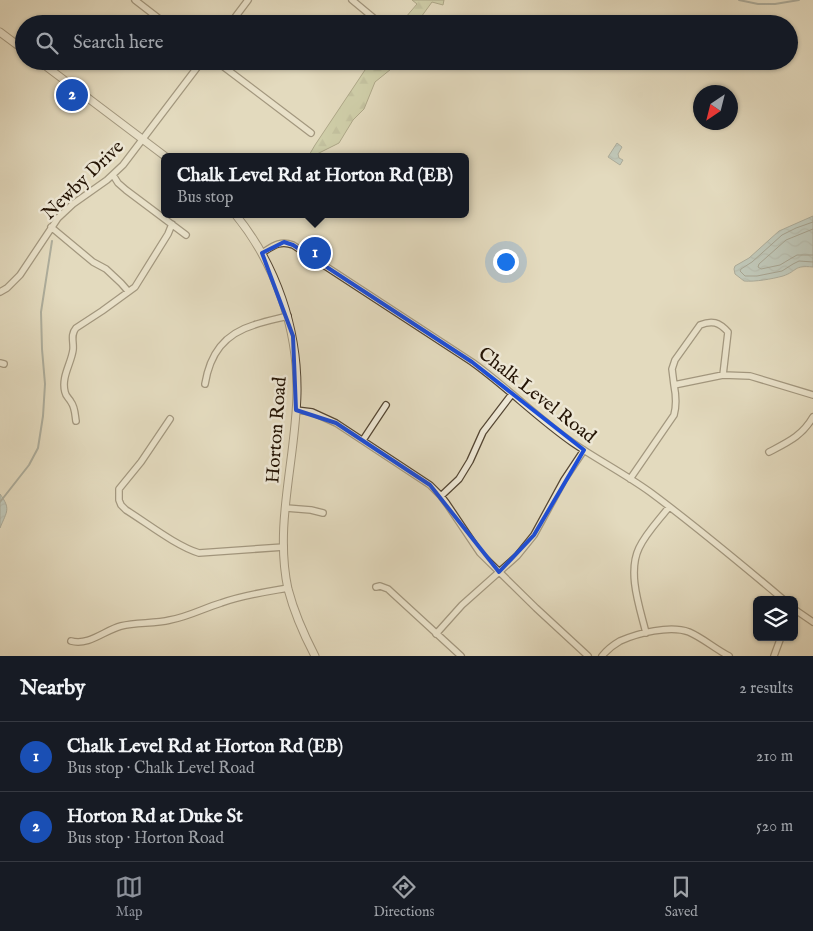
<!DOCTYPE html>
<meta charset="utf-8">
<style>
body{margin:0;font-family:"IM FELL English",serif;background:#242831;color:#f1f3f6}
.controls{position:absolute;right:15px;bottom:15px;display:grid;overflow:hidden;border-radius:8px;box-shadow:0 1px 4px #0004}
.controls button{width:45px;height:45px;display:grid;place-items:center;padding:0;border:0;border-bottom:1px solid #363941;background:#171b24;color:#f1f3f6;font:25px sans-serif}
.compass{position:absolute;left:693px;top:85px;width:45px;height:45px;border-radius:50%;background:#171b24;box-shadow:0 1px 4px #0004;rotate:215deg}
.you{position:absolute;left:505px;top:261px;width:18px;height:18px;margin:-12px;border:4px solid #fff;border-radius:50%;background:#1a73e8;box-shadow:0 0 0 8px #1a73e833}
.badge{display:grid;place-items:center;width:32px;height:32px;border-radius:50%;background:#8c9099;color:#fff;font-size:16px;font-weight:700}
.pin{position:absolute;translate:-50% -50%;border:2px solid #fff;box-shadow:0 1px 5px #0006}
.popup{position:absolute;left:161px;top:153px;width:308px;height:65px;box-sizing:border-box;display:grid;place-content:center;border-radius:8px;background:#171b24;filter:drop-shadow(0 1px 4px #0005);font-size:16px;white-space:nowrap;color:#9ea1a6}
.popup b{font-size:19px;color:#f1f3f6}
.popup::after{content:'';position:absolute;left:50%;top:100%;margin-left:-10px;border:10px solid transparent;border-top-color:#171b24}
.list{margin:0;padding:0;list-style:none}
h2{display:flex;justify-content:space-between;align-items:center;height:65px;margin:0;padding:0 20px;font-size:21px}
h2 small{font-size:16px;font-weight:400;color:#9ea1a6}
.list li{display:grid;grid-template-columns:32px 1fr auto;gap:15px;align-items:center;box-sizing:border-box;height:70px;padding:0 20px;border-top:1px solid #363941}
.list b{display:block;font-size:19px;white-space:nowrap}
.list p{margin:0;font-size:16px;white-space:nowrap;color:#9ea1a6}
.list em{font-size:16px;font-style:normal;color:#9ea1a6}
.icon{flex:none;width:28px;height:28px;fill:none;stroke:currentColor;stroke-width:2;stroke-linecap:round;stroke-linejoin:round}
.map{position:relative;flex:none;width:813px;height:656px;overflow:hidden}
.search{position:absolute;background:#171b24;box-shadow:0 1px 4px #0004;left:15px;right:15px;top:15px;height:55px;display:flex;align-items:center;gap:12px;box-sizing:border-box;padding:0 18px;border-radius:28px;color:#9ea1a6;font-size:19px}
.sheet{height:205px;background:#171b24}
nav{display:flex;justify-content:space-around;align-items:center;box-sizing:border-box;height:70px;border-top:1px solid #363941;background:#171b24;font-size:14px;color:#9ea1a6}
nav a{display:grid;justify-items:center;gap:2px}
nav .on{color:#8c9099}
.map>svg:first-child{display:block}
.forest{fill:url(#forest-firs);stroke:#6d6a4a}
.water{fill:url(#water-waves);stroke:#6b7673}
.lines{fill:none;stroke-linecap:round;stroke-linejoin:round}
.shore{stroke:#5f6661;stroke-width:1}
.stream{stroke:#6b7673;stroke-width:2}
.minor-casing{stroke:#544633;stroke-width:8}
.tertiary-casing{stroke:#544633;stroke-width:9}
.minor{stroke:#ede7d5;stroke-width:5.5}
.tertiary{stroke:#ede7d5;stroke-width:7}
.marked{fill:none;stroke:#1d4ed8;stroke-width:4;stroke-linejoin:round}
.labels{text-anchor:middle;stroke-width:5;stroke-linejoin:round;paint-order:stroke}
.street-label{font-size:19px;fill:#241405;stroke:#ede7d5}
</style>
<div class="map">
<svg width="813" height="656" viewBox="0 0 813 656">
<defs>
<pattern id="forest-firs" width="22" height="20" patternUnits="userSpaceOnUse" patternTransform="scale(1.25)"><rect width="22" height="20" fill="#b6bf90"/><path d="M5 1l3.5 6h-7zM16 11l3.5 6h-7z" fill="#9ca37b"/></pattern>
<pattern id="water-waves" width="16" height="10" patternUnits="userSpaceOnUse" patternTransform="scale(1.25)"><rect width="16" height="10" fill="#9ab8bd"/><path d="M0 5q4-4 8 0t8 0" fill="none" stroke="#859da1"/></pattern>
</defs>
<rect width="100%" height="100%" fill="#e3dabe"/>
<filter id="stains"><feTurbulence type="fractalNoise" baseFrequency=".004" numOctaves="4"/><feColorMatrix values="0 0 0 0 .2 0 0 0 0 .09 0 0 0 0 .02 0 0 0 .5 -.17"/></filter>
<radialGradient id="worn" r=".72"><stop offset=".6" stop-color="#630" stop-opacity="0"/><stop offset="1" stop-color="#630" stop-opacity=".3"/></radialGradient>
<!-- forest -->
<path class="forest" d="M412 0H444L443 5 432 2 416 24H400L417 4Z
M371 61H398L396 65 375 82 364 109 353 120 339 143 311 157H308L315 145Z"/>
<!-- water -->
<path class="water" d="M617 143 622 147 618 154 619 158 623 160 620 165 608 157Z
M813 216V267C793 265 798 271 783 276 772 279 755 282 744 281L735 274 734 269 735 266 749 258 779 231Z
M0 494C11 509 7 511 0 528Z"/>
<g class="lines">
<!-- shore -->
<path class="shore" d="M813 222 796 228 782 235 752 262 741 269 740 271 745 276H757L782 271 793 264 799 261 813 262
M813 229 786 240 759 264 758 267 761 269 780 265 790 259 797 255H813"/>
<!-- stream -->
<path class="stream" d="M739 0 758 4H775L799 0
M0 502 29 465 38 448 43 416 45 384 42 349 41 312 52 241"/>
<!-- minor casing -->
<g class="minor-casing">
<path id="minor" d="M135 0 166 24
M352 0 381 24
M230 24 248 0
M216 61 311 133
M113 175 118 183 126 190 186 235
M51 227 93 262 106 269 121 283 128 291
M262 253C273 246 280 240 293 245L472 362C507 387 537 418 573 443 598 460 625 474 650 492 696 526 740 563 784 600
M0 292 7 288 20 275 58 218 73 204 107 180 123 165 202 61
M0 363 4 364
M205 384C210 354 224 334 254 325 265 321 276 319 288 316
M674 385 672 369 675 360 700 325C712 320 719 322 728 332L723 375
M296 410 312 412 336 423 430 485 441 496 447 504 480 553 536 608 588 656
M170 419 141 462 119 489V500L121 505 126 510C147 523 176 546 199 553L284 547
M76 421C75 415 75 407 71 402 69 398 66 397 65 392 61 377 71 364 73 350 74 342 70 335 76 328L102 311 135 287 168 234 172 224
M363 440 386 405
M769 452C788 442 802 436 813 417
M630 479 674 415C677 404 676 395 674 385L723 375 750 376 813 395
M441 496 459 479 470 461 483 432 512 394
M286 508 311 510 323 513
M376 587 380 586 388 589 461 656
M794 609 813 622
M646 633C640 608 627 573 639 548 646 533 659 520 669 507
M436 634 462 605 517 556 534 535 564 480 584 450
M71 641C89 646 105 630 121 626 137 622 154 624 170 620 188 617 204 608 221 603 243 595 265 592 288 588
M602 656C607 650 613 645 620 641 638 633 670 625 689 632 703 638 715 649 729 656
M774 656 781 637"/>
</g>
<!-- tertiary casing -->
<g class="tertiary-casing">
<path id="tertiary" d="M0 32 24 50
M39 61 166 157
M235 214C276 264 298 329 297 393 296 458 274 525 288 589 294 612 304 635 315 656"/>
</g>
<!-- minor -->
<use href="#minor" class="minor"/>
<!-- tertiary -->
<use href="#tertiary" class="tertiary"/>
</g>
<!-- marked area -->
<path d="M0 0H813V656H0ZM284 242 293 245 472 362 584 450 534 535 499 572 430 485 336 423 296 410 293 336 262 253Z" fill="#e3dabe" fill-opacity=".55" fill-rule="evenodd"/>
<path class="marked" d="M284 242 293 245 472 362 584 450 534 535 499 572 430 485 336 423 296 410 293 336 262 253Z"/>
<g class="labels">
<!-- street labels -->
<g class="street-label">
<text transform="translate(82 179) rotate(-44)" y="7">Newby Drive</text>
<text transform="translate(538 394) rotate(38)" y="7">Chalk Level Road</text>
<text transform="translate(275 430) rotate(-86)" y="7">Horton Road</text>
</g>
</g>
<rect width="100%" height="100%" filter="url(#stains)"/>
<rect width="100%" height="100%" fill="url(#worn)"/>
</svg>
<div class="controls">
<button><svg class="icon" aria-label="layers" viewBox="0 0 24 24"><path d="M12 4l9 5-9 5-9-5zM3 14l9 5 9-5"/></svg></button>
</div>
<svg class="compass" viewBox="-18 -18 36 36"><path d="M0-13l5 13h-10z" fill="#e53935"/><path d="M0 13l5-13h-10z" fill="#9ea1a6"/></svg>
<div class="you"></div>
<div class="pin badge" style="left:315px;top:253px;background:#1a4fb4">1</div>
<div class="popup"><b>Chalk Level Rd at Horton Rd (EB)</b>Bus stop</div>
<div class="pin badge" style="left:72px;top:95px;background:#1a4fb4">2</div>
<div class="search"><svg class="icon" aria-label="search" viewBox="0 0 24 24"><circle cx="10" cy="10" r="6"/><path d="M15 15l6 6"/></svg>Search here</div>
</div>
<section class="sheet">
<h2>Nearby<small>2 results</small></h2>
<ul class="list">
<li><span class="badge" style="background:#1a4fb4">1</span><div><b>Chalk Level Rd at Horton Rd (EB)</b><p>Bus stop · Chalk Level Road</p></div><em>210 m</em></li>
<li><span class="badge" style="background:#1a4fb4">2</span><div><b>Horton Rd at Duke St</b><p>Bus stop · Horton Road</p></div><em>520 m</em></li>
</ul>
</section>
<nav>
<a class="on"><svg class="icon" aria-label="map" viewBox="0 0 24 24"><path d="M3 6l6-2 6 2 6-2v14l-6 2-6-2-6 2zM9 4v14M15 6v14"/></svg>Map</a>
<a><svg class="icon" aria-label="directions" viewBox="0 0 24 24"><path d="M12 3l9 9-9 9-9-9zM9 14v-3h6M13 9l2 2-2 2"/></svg>Directions</a>
<a><svg class="icon" aria-label="saved" viewBox="0 0 24 24"><path d="M7 4h10v16l-5-4-5 4z"/></svg>Saved</a>
</nav>
